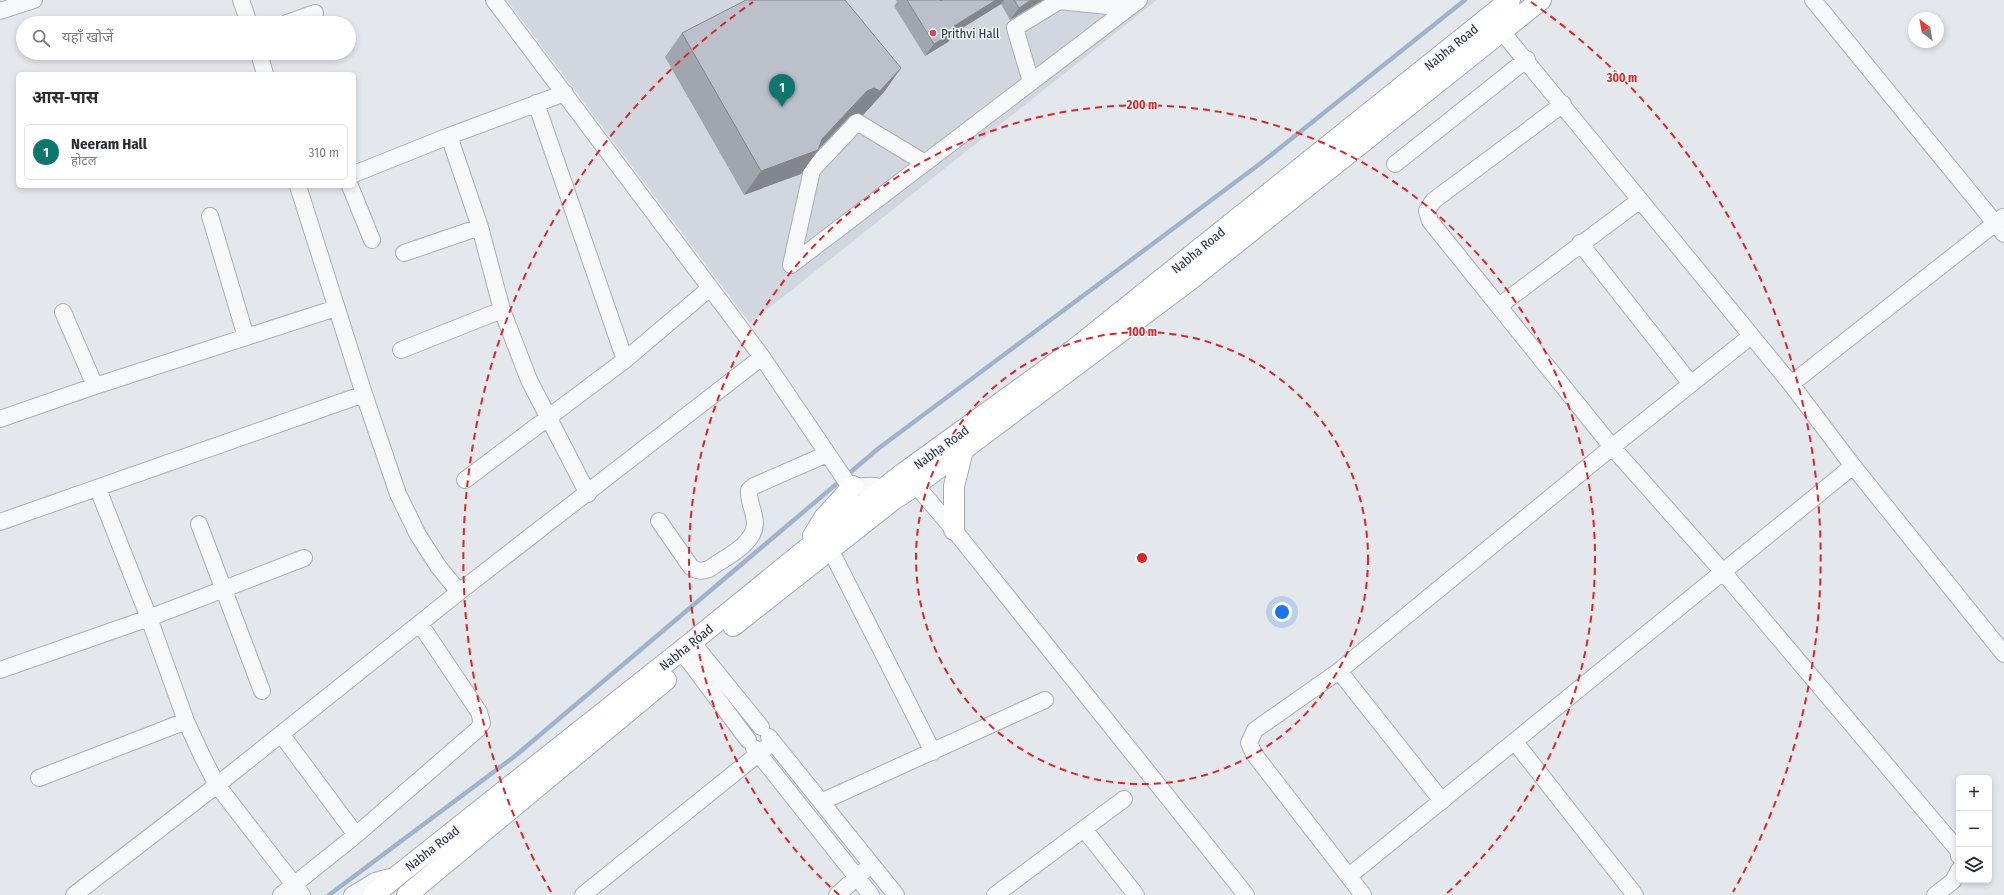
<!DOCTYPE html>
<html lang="hi">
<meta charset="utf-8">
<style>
body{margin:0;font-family:"Fira Sans Condensed","Noto Sans Devanagari",sans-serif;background:#f7f7f7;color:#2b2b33}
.controls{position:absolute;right:12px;bottom:12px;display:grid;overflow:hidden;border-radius:6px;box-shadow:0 2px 6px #0003}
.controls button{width:36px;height:36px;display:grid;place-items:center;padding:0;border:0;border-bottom:1px solid #e1e1e2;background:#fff;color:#2b2b33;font:20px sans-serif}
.compass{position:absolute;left:1908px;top:12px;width:36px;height:36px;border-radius:50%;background:#fff;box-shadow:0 2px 6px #0003;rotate:329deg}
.you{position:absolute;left:1282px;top:612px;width:14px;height:14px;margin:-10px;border:3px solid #fff;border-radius:50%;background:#1a73e8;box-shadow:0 0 0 6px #1a73e833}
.badge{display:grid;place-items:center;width:26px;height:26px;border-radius:50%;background:#0f766e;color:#fff;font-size:13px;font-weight:700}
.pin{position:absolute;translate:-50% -33px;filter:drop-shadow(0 1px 2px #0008)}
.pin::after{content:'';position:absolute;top:21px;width:14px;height:12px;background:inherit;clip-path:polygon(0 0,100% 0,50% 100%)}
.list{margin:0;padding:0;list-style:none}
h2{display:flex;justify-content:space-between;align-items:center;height:52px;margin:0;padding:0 16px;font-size:17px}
h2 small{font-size:13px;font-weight:400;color:#7c7c81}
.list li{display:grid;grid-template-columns:26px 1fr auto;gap:12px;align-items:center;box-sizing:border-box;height:56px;margin:0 8px 8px;padding:0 8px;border:1px solid #e1e1e2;border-radius:6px}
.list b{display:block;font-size:15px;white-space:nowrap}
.list p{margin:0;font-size:13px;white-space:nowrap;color:#7c7c81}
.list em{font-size:13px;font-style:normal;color:#7c7c81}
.icon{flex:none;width:22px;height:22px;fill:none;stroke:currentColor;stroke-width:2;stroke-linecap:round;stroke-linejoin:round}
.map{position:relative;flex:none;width:2004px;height:895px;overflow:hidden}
.search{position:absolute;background:#fff;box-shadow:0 2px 6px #0003;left:16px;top:16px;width:340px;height:44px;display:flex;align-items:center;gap:10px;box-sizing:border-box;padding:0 14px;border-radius:22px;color:#7c7c81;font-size:15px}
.panel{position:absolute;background:#fff;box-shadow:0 2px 6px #0003;left:16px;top:72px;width:340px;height:116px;border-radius:6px}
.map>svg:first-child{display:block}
.built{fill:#d2d6de}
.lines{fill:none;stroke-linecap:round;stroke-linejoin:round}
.stream{stroke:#9fb4cc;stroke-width:4.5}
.minor-casing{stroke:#a9aeb7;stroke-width:18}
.major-casing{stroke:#a3abb8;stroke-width:22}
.minor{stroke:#f7f8fa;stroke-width:16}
.major{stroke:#fff;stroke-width:20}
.wall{fill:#a1a5ae}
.shaded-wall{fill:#83868d}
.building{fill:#bbc0ca;stroke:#83868d}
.ring{fill:none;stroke:#d62828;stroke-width:2;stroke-dasharray:7 5}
.poi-dot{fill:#d1495b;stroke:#f4f6f9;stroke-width:1.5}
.labels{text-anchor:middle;stroke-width:3;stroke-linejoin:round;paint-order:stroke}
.poi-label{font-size:13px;fill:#2b3445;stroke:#f4f6f9;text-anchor:start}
.street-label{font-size:13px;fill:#2b3445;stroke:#f4f6f9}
.centre{fill:#d62828;stroke:#f4f6f9;stroke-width:2}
.ring-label{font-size:12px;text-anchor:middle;font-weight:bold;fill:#d62828;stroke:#f4f6f9;stroke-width:3;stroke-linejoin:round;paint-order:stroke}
</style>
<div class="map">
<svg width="2004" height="895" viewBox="0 0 2004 895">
<rect width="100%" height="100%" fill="#e4e7ec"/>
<!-- built -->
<path class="built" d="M507 0H1157L750 323Z"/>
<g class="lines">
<!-- stream -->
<path class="stream" d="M329 895 515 756 879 448 1261 163 1465 0"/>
<!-- minor casing -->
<g class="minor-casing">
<path id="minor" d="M241 0 249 23
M494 0 762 357 846 481C866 495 871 475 890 496
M1813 0 2004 234
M0 11 34 0
M1494 22 1791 384 1853 466 2004 654
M287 23 315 13
M259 53 265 74
M1031 82 1015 28 1059 1 1128 8
M536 103 625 360
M1563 104 1433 201 1427 211 1430 221 1612 447 1723 572 1958 850 1959 856
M449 136 480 227 502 310 529 380 588 494
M1395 164 1527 59
M354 174 449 136 565 93
M298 186 364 394 398 494 418 535 438 566 459 592
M350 186 372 240
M210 216 246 337
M1580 243 1691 384
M404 253 480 227
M791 265 1139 0
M791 265 812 170 857 122 925 163
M1499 306 1640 200
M63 312 95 386
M401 350 502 310
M1791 384 2003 217
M0 419 95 386 336 308
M909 477 954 530 1246 895
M465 480 625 360 710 288
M98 489 149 618 186 721 202 756 217 785 302 895
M659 521 691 567C698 572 702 571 709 569 724 558 754 545 755 524 755 512 748 502 749 490L754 486 827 454
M0 522 364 394
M199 524 262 691
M830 549 933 752
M692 642 761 727
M680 652 689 661 748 740
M0 670 149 618 304 558
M1339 671 1442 801
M281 734 356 835
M769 737 896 895
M1515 742 1635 895
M754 748 871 895
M39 778 186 721
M821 802 1045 700
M1084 829 1136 895
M1349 876 1853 466
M74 895 217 785 459 592 762 357
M281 895 356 835 478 729 482 723 479 712 420 624
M352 895 375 881 394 876
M583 895 773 742
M837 895 864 871
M995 895 1124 799
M1363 895 1254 754 1249 743 1255 730 1339 671 1612 447 1751 336
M1935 895 1953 881 1959 870"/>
</g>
<!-- major casing -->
<g class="major-casing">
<path id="major" d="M954 530V486L963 450
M813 536 824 518 853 486
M733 626 893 500 916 485 1190 280 1541 0
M373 895 692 642 825 534 905 472 1072 351 1510 0
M407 895 666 680"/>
</g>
<!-- minor -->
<use href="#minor" class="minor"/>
<!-- major -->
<use href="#major" class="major"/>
</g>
<!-- wall -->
<path class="wall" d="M896 0H940L941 1 942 0H1043L1010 20 1001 4 956 32 948 42 925 56 894 6 897 2Z
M682 33 901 68 884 92 863 115 858 113 850 116 819 149 801 174 744 195 665 57Z"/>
<!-- shaded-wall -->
<path class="shaded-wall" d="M996 0H1004L1001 4 956 32 948 42 925 56 934 44 954 26Z
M1031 0H1043L1010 20 1019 8Z
M901 68 884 92 863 115 858 113 850 116 817 151 818 150 801 174 744 195 761 171 867 91Z"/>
<!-- building -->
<path class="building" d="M746 0H845L901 68 880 91 874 88 867 91 822 139 818 150 761 171 682 33Z
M907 0H940L941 1 942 0H996L954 26 957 30 934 44Z
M1014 0H1031L1019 8Z"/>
<!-- distance rings -->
<g class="ring">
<circle cx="1142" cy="558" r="226"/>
<path d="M839 895A453 453 0 1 1 1445 895"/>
<path d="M551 892A679 679 0 0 1 753 2M1531 2A679 679 0 0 1 1733 892"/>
</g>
<!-- markers -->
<circle class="poi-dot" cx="933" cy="33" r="4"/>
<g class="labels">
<!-- poi labels -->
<g class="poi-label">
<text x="941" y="38">Prithvi Hall</text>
</g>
<!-- street labels -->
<g class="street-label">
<text transform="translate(1451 47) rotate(-39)" y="5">Nabha Road</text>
<text transform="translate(1198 250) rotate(-39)" y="5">Nabha Road</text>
<text transform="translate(941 447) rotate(-36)" y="5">Nabha Road</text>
<text transform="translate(686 647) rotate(-39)" y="5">Nabha Road</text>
<text transform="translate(432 848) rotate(-38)" y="5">Nabha Road</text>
</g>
</g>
<circle cx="1142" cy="558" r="6" class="centre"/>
<g class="ring-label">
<text x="1622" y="82">300 m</text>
<text x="1142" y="109">200 m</text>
<text x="1142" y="336">100 m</text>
</g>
</svg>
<div class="controls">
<button>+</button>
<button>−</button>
<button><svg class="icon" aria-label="layers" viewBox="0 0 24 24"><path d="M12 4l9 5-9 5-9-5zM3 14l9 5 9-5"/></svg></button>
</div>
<svg class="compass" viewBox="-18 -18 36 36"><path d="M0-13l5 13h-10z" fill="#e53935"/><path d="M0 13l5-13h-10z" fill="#7c7c81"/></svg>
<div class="you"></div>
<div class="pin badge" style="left:782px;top:107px">1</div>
<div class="search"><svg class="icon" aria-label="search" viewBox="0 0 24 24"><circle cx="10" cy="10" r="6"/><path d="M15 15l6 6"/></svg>यहाँ खोजें</div>
<section class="panel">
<h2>आस-पास<small></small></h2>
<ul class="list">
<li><span class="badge">1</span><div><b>Neeram Hall</b><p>होटल</p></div><em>310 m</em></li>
</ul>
</section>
</div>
